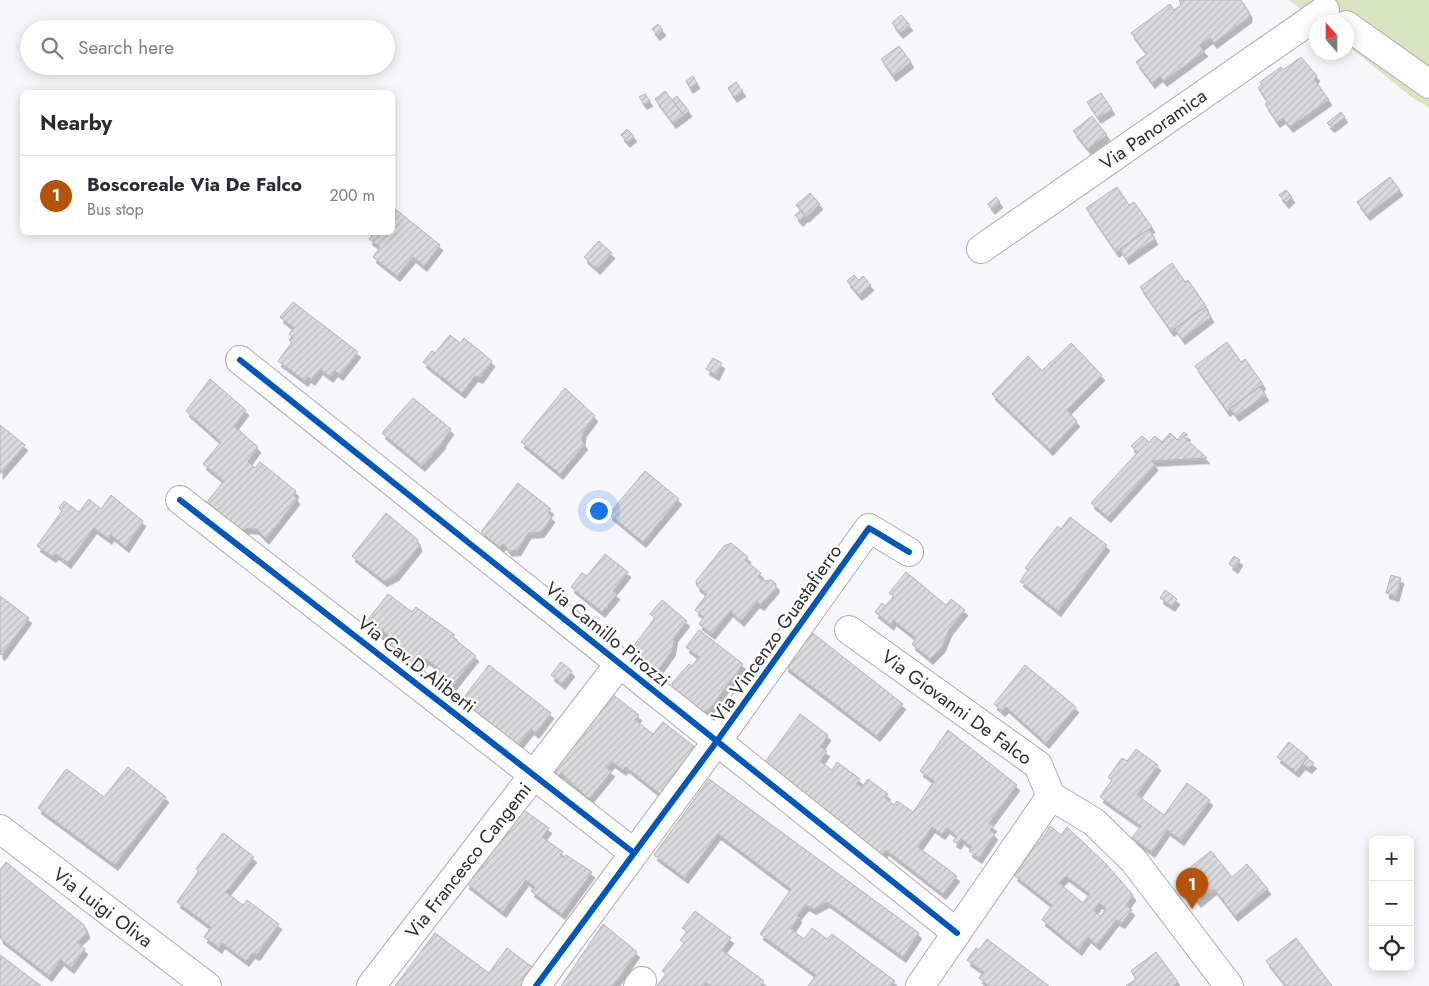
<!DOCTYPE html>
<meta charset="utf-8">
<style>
body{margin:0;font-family:Jost,sans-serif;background:#f2f2f3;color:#2b2b33}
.controls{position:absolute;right:15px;bottom:15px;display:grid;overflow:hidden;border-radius:8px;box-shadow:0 2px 12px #0003}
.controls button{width:45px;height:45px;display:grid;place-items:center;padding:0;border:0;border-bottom:1px solid #e1e1e2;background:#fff;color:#2b2b33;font:25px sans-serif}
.compass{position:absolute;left:1309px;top:15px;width:45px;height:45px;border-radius:50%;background:#fff;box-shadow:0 2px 12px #0003;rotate:339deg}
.you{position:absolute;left:598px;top:510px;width:18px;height:18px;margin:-12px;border:4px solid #fff;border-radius:50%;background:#1a73e8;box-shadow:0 0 0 8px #1a73e833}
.badge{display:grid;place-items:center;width:32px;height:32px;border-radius:50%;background:#b45309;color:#fff;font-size:16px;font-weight:700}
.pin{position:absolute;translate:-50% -41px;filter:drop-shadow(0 1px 2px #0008)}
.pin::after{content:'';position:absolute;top:26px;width:18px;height:15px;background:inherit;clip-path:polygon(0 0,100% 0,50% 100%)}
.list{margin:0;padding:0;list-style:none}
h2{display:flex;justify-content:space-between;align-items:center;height:65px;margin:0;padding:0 20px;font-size:21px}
h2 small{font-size:16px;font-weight:400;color:#7c7c81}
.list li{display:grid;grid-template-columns:32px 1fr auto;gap:15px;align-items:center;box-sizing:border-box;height:80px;padding:0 20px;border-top:1px solid #e1e1e2}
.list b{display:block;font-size:19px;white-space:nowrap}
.list p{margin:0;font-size:16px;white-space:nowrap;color:#7c7c81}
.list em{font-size:16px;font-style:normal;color:#7c7c81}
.icon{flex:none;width:28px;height:28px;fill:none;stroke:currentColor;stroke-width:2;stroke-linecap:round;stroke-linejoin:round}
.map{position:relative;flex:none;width:1429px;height:986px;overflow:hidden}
.search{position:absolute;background:#fff;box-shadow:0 2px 12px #0003;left:20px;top:20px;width:375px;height:55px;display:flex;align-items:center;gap:12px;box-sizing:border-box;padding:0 18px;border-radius:28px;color:#7c7c81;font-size:19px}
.panel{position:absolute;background:#fff;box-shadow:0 2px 12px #0003;left:20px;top:90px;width:375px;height:145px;border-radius:8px}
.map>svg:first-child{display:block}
.education{fill:#f5eefb}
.green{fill:#d8e5c0}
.building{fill:url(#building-hatch);stroke:#b4b4b8;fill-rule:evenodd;filter:url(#shadow)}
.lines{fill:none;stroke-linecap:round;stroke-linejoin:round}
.minor-casing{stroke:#acacaf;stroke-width:30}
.minor{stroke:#fefefe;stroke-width:28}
.cycleway-casing{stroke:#fff;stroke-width:9}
.cycleway{stroke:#0057b8;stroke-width:6}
.labels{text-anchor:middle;stroke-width:4.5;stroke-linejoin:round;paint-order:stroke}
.street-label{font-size:19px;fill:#2e2e31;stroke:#fff}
</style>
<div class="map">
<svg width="1429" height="986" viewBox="0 0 1429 986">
<defs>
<pattern id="building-hatch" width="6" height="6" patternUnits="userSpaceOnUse" patternTransform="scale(1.25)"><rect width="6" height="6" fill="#dadadd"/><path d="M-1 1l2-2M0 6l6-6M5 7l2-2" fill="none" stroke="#bbbbbe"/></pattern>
<filter id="shadow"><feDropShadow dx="3" dy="5.5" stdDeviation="0" flood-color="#0004"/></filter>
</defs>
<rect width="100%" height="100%" fill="#f7f7fb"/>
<!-- education -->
<path class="education" d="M0 951 44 986H0Z"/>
<!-- green -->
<path class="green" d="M1289 0H1429V108L1410 96 1347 45 1346 22H1318Z"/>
<!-- building -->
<path class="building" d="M1179 0H1241L1249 12V17L1214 43 1210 38 1200 46 1205 51 1164 81 1160 76 1152 83 1136 62 1147 54 1131 33 1170 4 1174 10 1181 5Z
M901 15 910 25 900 33 892 23Z
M658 24 663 30 657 35 652 29Z
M899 46 911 62 893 76 881 59Z
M1301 57 1317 76 1314 79 1329 100 1290 127 1283 118 1277 122 1265 104 1268 102 1258 88 1262 85 1260 82 1281 67 1283 70Z
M693 76 697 83 690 88 686 81Z
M736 82 743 91 734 97 728 88Z
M665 91 684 115 673 123 655 99Z
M1101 93 1112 109 1098 118 1087 102Z
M645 94 650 101 644 104 639 97Z
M677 96 689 111 684 115 672 100Z
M1341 112 1345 117 1332 127 1327 123Z
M1092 116 1107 135 1088 149 1073 131Z
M627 129 634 136 627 142 621 135Z
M1390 177 1400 190 1367 215 1357 202Z
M1117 187 1129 205 1134 202 1152 227 1116 252 1086 208Z
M1286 190 1292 197 1286 203 1279 195Z
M810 193 820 204 806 217 796 205Z
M996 197 1000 202 992 209 988 204Z
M394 208 440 245 424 266 413 257 397 276 373 257 380 247 369 239 374 232H392Z
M801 210 805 216 800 221 795 215Z
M1149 229 1155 239 1126 259 1120 249Z
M599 241 612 253 597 269 584 257Z
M1172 263 1185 282 1188 280 1206 306 1171 331 1140 287Z
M854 275 859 280 863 276 871 285 859 295 847 281Z
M293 302 358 352 340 375 335 371 330 377 320 369 312 380 308 377 305 381 278 361 292 342 289 340 292 337 289 334 294 328 280 317Z
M1205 307 1211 317 1182 339 1175 329Z
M450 335 460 343 464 338 492 361 480 378 475 376 462 393 423 362 432 351 435 353Z
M1227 342 1241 362 1245 359 1263 384 1227 411 1195 366Z
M1071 343 1102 375 1067 410 1077 421 1050 450 992 394 1028 356 1042 371Z
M713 358 722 363 716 375 706 369Z
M210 379 246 410 234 426 258 447 248 461 255 468 260 462 296 491 294 495 297 499 266 539 256 529 247 528 243 532 207 502 224 481 203 464 221 442 186 411Z
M1260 387 1266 395 1236 416 1230 408Z
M565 388 595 416 583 432 582 441 585 444 560 474 521 442Z
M413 398 451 429 442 442 443 443 422 466 382 433Z
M0 425 25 445 0 474Z
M1184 432 1188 435 1184 437 1207 458 1152 461 1155 465 1108 517 1091 503 1138 452 1131 446 1142 436 1149 442 1155 436 1162 442 1170 433 1177 440Z
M645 471 679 499 643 542 609 514Z
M518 483 551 509 548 513 552 517 541 532 528 533 518 550 509 551 504 544 499 547 481 532Z
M111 495 143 521 126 547 111 535 109 539 94 528 68 563 56 554 53 557 37 546 62 511 59 508 64 501 79 512 89 499 101 509Z
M386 513 417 539 419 546 396 575 384 581 352 556Z
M1070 517 1107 545 1058 611 1020 581 1028 570 1025 568 1058 526 1061 529Z
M731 543 748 557 746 561 761 573 758 577 764 581 771 580 776 584V588L761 605 757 602 741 621 730 611 712 634 699 624 704 617 695 610 707 594 697 586 696 581 724 546Z
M605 554 628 572 613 591 617 594 602 612 571 587 582 573 587 576Z
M1234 556 1240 560 1235 568 1229 564Z
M906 572 946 605 951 599 965 610 949 630 942 647 930 659 912 644 916 638 893 620 891 625 875 612 882 603 885 606 894 596 889 593Z
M1391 575 1401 578 1396 596 1386 593Z
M1165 590 1177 599 1172 606 1160 598Z
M388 594 412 612 416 607 455 635 452 637 476 656 453 685 437 673 440 669 426 659 414 674 385 651 394 640 383 631 378 638 363 626Z
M0 596 29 618 2 655 0 654Z
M662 600 687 621 675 636 672 651 656 673 629 652 655 618 650 614Z
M699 630 743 664 708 711H698L672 691V683L689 664 692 666 699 657 686 647Z
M810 631 903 704 877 736 785 666Z
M561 662 572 671 562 684 551 675Z
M489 665 551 713 536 733 531 729 515 749 458 705Z
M1025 665 1076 707 1046 743 1006 707 1002 711 994 704Z
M612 694 639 715 635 720 653 734 663 722 696 748 660 794 626 767 623 770 612 762 607 768 612 771 589 799 561 773 559 776 550 769Z
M800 714 828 735 820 747 827 751 820 761 832 770 837 762 860 779 856 784 862 787 868 779 888 794 885 798 894 805 897 801 913 812 934 781 920 771 948 730 1017 785 989 823 994 826 990 830 995 834 979 858 969 851 972 847 961 839 958 844 953 841 957 836 947 828 942 834 932 827 918 847 957 876 943 894 886 850 882 855 836 818 832 822 760 769Z
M1289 742 1308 757 1296 772 1277 757Z
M1136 749 1158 765 1137 795 1164 815 1187 783 1210 800 1181 840 1167 830 1152 852 1132 838 1141 826 1100 797 1112 780 1108 777 1122 758 1127 761Z
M1307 758 1314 763 1309 768 1302 764Z
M128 767 166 797 115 865 38 808 66 769 104 797Z
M709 779 919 933 903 957 827 902 813 909 806 905 797 916 799 917 791 929 804 939 812 928 827 939 832 934 895 981 891 986H808L816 975 760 934 791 889 718 834 685 878 654 855Z
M521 808 549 828 542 837 563 852 560 855 564 858 566 855 592 872 562 914 531 891 535 887 526 880 503 912 466 883Z
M1050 826 1061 835 1067 827 1106 864 1133 895 1126 905 1132 910 1122 923 1116 920 1097 945 1088 937 1079 950 1042 920 1052 905 1014 875 1030 854 1026 851 1040 833 1044 836ZM1066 876 1090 894 1083 903 1059 883ZM1099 903 1106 908 1101 916 1094 911Z
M223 833 254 857 226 892 243 905 247 900 279 924 257 955 252 953 246 961 222 943 219 948 204 937 211 927 177 902 199 871 196 869Z
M1211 851 1232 877 1247 864 1268 889 1235 916 1214 889 1198 902 1178 877Z
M6 862 84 925 87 933 77 942 85 949 71 968 61 960 49 976 0 938V870Z
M695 911 731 938 722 950 764 981 760 986H710L706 983 704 986H657L666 974 662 971 684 943 680 940 687 932 682 928Z
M603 924 637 952 613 986H561Z
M435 933 489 973 507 948 540 973 532 986H395Z
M1296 938 1332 986H1286L1266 961Z
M987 939 1049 986H989L979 978 984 972 967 960 976 948 979 950Z
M1156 952 1178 982 1174 986H1126L1136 979 1131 971Z
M0 955 41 986H0Z"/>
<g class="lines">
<!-- minor casing -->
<g class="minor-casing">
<path id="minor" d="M1346 25 1429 84
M981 249 1325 10
M240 360 957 933
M180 500 634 853
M849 630 1038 765 1051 796 1094 822 1134 861 1229 986
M0 829 207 986
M371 986 620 663
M536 986 717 741 869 528 909 552
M638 986 642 981
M920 986 1051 796"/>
</g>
<!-- minor -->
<use href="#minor" class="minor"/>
<!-- cycleway casing -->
<g class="cycleway-casing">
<path id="cycleway" d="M240 360 957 933
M180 500 634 853
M536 986 717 741 869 528 909 552"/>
</g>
<!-- cycleway -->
<use href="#cycleway" class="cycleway"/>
</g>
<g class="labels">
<!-- street labels -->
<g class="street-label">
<text transform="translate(1153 129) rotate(-35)" y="7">Via Panoramica</text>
<text transform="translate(776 633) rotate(-55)" y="7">Via Vincenzo Guastafierro</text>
<text transform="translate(608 634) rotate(39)" y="7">Via Camillo Pirozzi</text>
<text transform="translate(417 664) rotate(38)" y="7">Via Cav.D.Aliberti</text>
<text transform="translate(957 707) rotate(36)" y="7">Via Giovanni De Falco</text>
<text transform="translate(468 860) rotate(-52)" y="7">Via Francesco Cangemi</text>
<text transform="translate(103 907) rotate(37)" y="7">Via Luigi Oliva</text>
</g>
</g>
</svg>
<div class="controls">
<button>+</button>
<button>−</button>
<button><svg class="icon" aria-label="locate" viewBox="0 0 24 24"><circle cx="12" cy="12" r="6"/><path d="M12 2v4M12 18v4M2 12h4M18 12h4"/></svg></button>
</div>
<svg class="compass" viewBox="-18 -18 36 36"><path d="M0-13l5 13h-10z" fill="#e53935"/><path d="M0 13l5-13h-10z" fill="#7c7c81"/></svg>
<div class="you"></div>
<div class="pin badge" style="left:1192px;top:909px">1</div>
<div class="search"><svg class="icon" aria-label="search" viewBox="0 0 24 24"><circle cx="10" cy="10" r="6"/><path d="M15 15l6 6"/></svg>Search here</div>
<section class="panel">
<h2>Nearby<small></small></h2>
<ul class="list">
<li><span class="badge">1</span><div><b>Boscoreale Via De Falco</b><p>Bus stop</p></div><em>200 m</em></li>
</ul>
</section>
</div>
